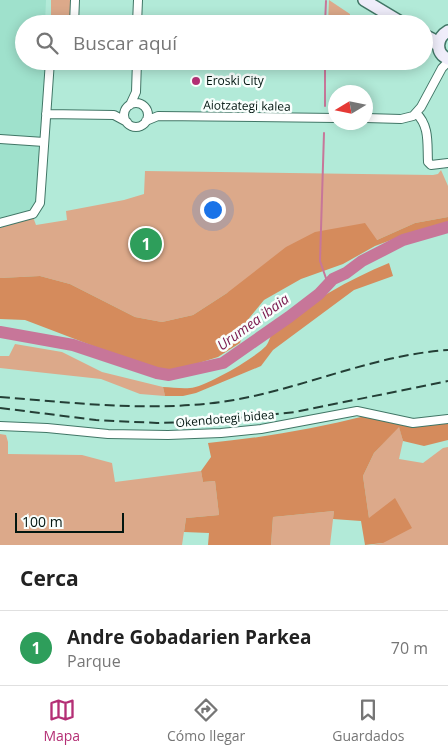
<!DOCTYPE html>
<html lang="es">
<meta charset="utf-8">
<style>
body{margin:0;font-family:"Open Sans",sans-serif;background:#f2f2f2;color:#222}
.compass{position:absolute;left:328px;top:85px;width:45px;height:45px;border-radius:50%;background:#fff;box-shadow:0 2px 12px #0003;rotate:260deg}
.scale{position:absolute;left:15px;bottom:12px;width:109px;box-sizing:border-box;padding-left:5px;border:2px solid #021610;border-top:0;font-size:14px;line-height:18px;white-space:nowrap;color:#021610;-webkit-text-stroke:4px #f9fffd;paint-order:stroke}
.you{position:absolute;left:212px;top:209px;width:18px;height:18px;margin:-12px;border:4px solid #fff;border-radius:50%;background:#1a73e8;box-shadow:0 0 0 8px #1a73e833}
.badge{display:grid;place-items:center;width:32px;height:32px;border-radius:50%;background:#b42f75;color:#fff;font-size:16px;font-weight:700}
.pin{position:absolute;translate:-50% -50%;border:2px solid #fff;box-shadow:0 1px 5px #0006}
.list{margin:0;padding:0;list-style:none}
h2{display:flex;justify-content:space-between;align-items:center;height:65px;margin:0;padding:0 20px;font-size:21px}
h2 small{font-size:16px;font-weight:400;color:#767676}
.list li{display:grid;grid-template-columns:32px 1fr auto;gap:15px;align-items:center;box-sizing:border-box;height:75px;padding:0 20px;border-top:1px solid #e0e0e0}
.list b{display:block;font-size:19px;white-space:nowrap}
.list p{margin:0;font-size:16px;white-space:nowrap;color:#767676}
.list em{font-size:16px;font-style:normal;color:#767676}
.icon{flex:none;width:28px;height:28px;fill:none;stroke:currentColor;stroke-width:2;stroke-linecap:round;stroke-linejoin:round}
.map{position:relative;flex:none;width:448px;height:545px;overflow:hidden}
.search{position:absolute;background:#fff;box-shadow:0 2px 12px #0003;left:15px;right:15px;top:15px;height:55px;display:flex;align-items:center;gap:12px;box-sizing:border-box;padding:0 18px;border-radius:28px;color:#767676;font-size:19px}
.sheet{height:140px;background:#fff}
nav{display:flex;justify-content:space-around;align-items:center;box-sizing:border-box;height:70px;border-top:1px solid #e0e0e0;background:#fff;font-size:14px;color:#767676}
nav a{display:grid;justify-items:center;gap:2px}
nav .on{color:#b42f75}
.map>svg:first-child{display:block}
.built{fill:#9fe1cc}
.green{fill:#dca98a}
.forest{fill:#d58b5c}
.lines{fill:none;stroke-linecap:round;stroke-linejoin:round}
.stream{stroke:#c77699;stroke-width:2}
.river{stroke:#c77699;stroke-width:12}
.street-casing{stroke:#417666;stroke-width:10}
.secondary-casing{stroke:#417666;stroke-width:14}
.street{stroke:#fff;stroke-width:8}
.secondary{stroke:#efedfa;stroke-width:11}
.rail{stroke:#243f36;stroke-width:2;stroke-dasharray:10 5;stroke-linecap:butt}
.poi-dot{fill:#b42f75;stroke:#f9fffd;stroke-width:2}
.labels{text-anchor:middle;stroke-width:5;stroke-linejoin:round;paint-order:stroke}
.poi-label{font-size:12px;fill:#021610;stroke:#f9fffd;text-anchor:start}
.street-label{font-size:12px;fill:#021610;stroke:#f9fffd}
.water-label{font-size:14px;font-style:italic;fill:#7a194d;stroke:#f9fffd}
</style>
<div class="map">
<svg width="448" height="545" viewBox="0 0 448 545">
<rect width="100%" height="100%" fill="#b2ead8"/>
<!-- built -->
<path class="built" d="M0 0H46L45 24H24V61H50L39 215 0 228Z"/>
<!-- green -->
<path class="green" d="M51 0H75V24H51Z
M329 0 350 14V24H328Z
M441 170 448 186V217L415 223 377 240 227 293 193 315 162 322 135 317 70 284 40 276 0 278V228L33 217 36 225 67 220 66 211 124 200 144 194 145 171 433 175 438 174Z
M15 344 62 352 102 372 163 387 165 396 140 394 101 379 0 368V356H9Z
M399 426 403 441 399 459 423 463 443 448 448 447V545H371L383 543 369 518 363 476 374 453Z
M0 434 6 435 8 442V454L82 455 112 463 115 482 201 471 203 482 215 481 219 515 186 518 182 545H0Z
M334 511 330 545H271L273 517Z"/>
<!-- forest -->
<path class="forest" d="M448 217V223L418 230 375 246 343 264 301 279 264 300 246 322 240 343 218 357 170 372 151 368 25 320 0 319V278L40 276 70 284 135 317 162 322 193 315 227 293 286 247 315 232 365 223 377 240 415 223Z
M389 263 393 276 354 290 273 350 261 366 196 393 183 396H165L163 387C172 387 181 389 190 388 205 387 255 358 266 346 270 341 270 334 275 330 309 302 348 280 389 263Z
M365 416 396 423 448 421V440L424 446 403 441 399 427 374 453 363 476 369 518 395 498 412 528 383 543 365 545 361 521 333 519 334 511 273 517 271 545H208L209 533 184 532 186 518 219 515 215 481 203 482 201 471 211 457 208 443C261 438 314 429 365 416Z"/>
<g class="lines">
<!-- stream -->
<path class="stream" d="M325 24 326 1
M325 106V61
M324 133 320 261 328 284"/>
<!-- river -->
<path class="river" d="M0 332 73 345 157 373 169 375 223 363 289 317 319 294 333 279 346 273 362 261 403 240 448 227"/>
<!-- street casing -->
<g class="street-casing">
<path id="street" d="M74 24 75 0
M137 24 138 0
M124 115a12 12 0 1 1 24 0a12 12 0 1 1-24 0Z
M130 105 136 92 137 61
M416 113C430 126 427 144 428 162L431 165 448 163
M46 114 114 115 127 122
M366 118 401 119 413 116 421 107 442 68 448 62
M146 121 158 116 336 118
M0 139 44 142
M0 223 33 214 40 203 50 61
M0 426 47 428 108 434 168 435 221 433 261 429 357 411 413 423 448 419"/>
</g>
<!-- secondary casing -->
<g class="secondary-casing">
<path id="secondary" d="M364 0 404 24
M448 31C436 38 435 53 448 59
M424 35 432 39 438 46"/>
</g>
<!-- street -->
<use href="#street" class="street"/>
<!-- secondary -->
<use href="#secondary" class="secondary"/>
<!-- rail -->
<path class="rail" d="M0 397C77 403 157 413 234 400 307 387 374 355 448 350
M0 408 96 420 157 423 200 422 295 412 448 381"/>
</g>
<!-- markers -->
<circle class="poi-dot" cx="196" cy="81" r="5"/>
<g class="labels">
<!-- poi labels -->
<g class="poi-label">
<text x="206" y="85">Eroski City</text>
</g>
<!-- street labels -->
<g class="street-label">
<text transform="translate(247 106) rotate(1)" y="4">Aiotzategi kalea</text>
<text transform="translate(225 419) rotate(-5)" y="4">Okendotegi bidea</text>
</g>
<!-- water labels -->
<g class="water-label">
<text transform="translate(253 322) rotate(-36)" y="5">Urumea ibaia</text>
</g>
</g>
</svg>
<svg class="compass" viewBox="-18 -18 36 36"><path d="M0-13l5 13h-10z" fill="#e53935"/><path d="M0 13l5-13h-10z" fill="#767676"/></svg>
<div class="scale">100 m</div>
<div class="you"></div>
<div class="pin badge" style="left:146px;top:244px;background:#2e9e5b">1</div>
<div class="search"><svg class="icon" aria-label="search" viewBox="0 0 24 24"><circle cx="10" cy="10" r="6"/><path d="M15 15l6 6"/></svg>Buscar aquí</div>
</div>
<section class="sheet">
<h2>Cerca<small></small></h2>
<ul class="list">
<li><span class="badge" style="background:#2e9e5b">1</span><div><b>Andre Gobadarien Parkea</b><p>Parque</p></div><em>70 m</em></li>
</ul>
</section>
<nav>
<a class="on"><svg class="icon" aria-label="map" viewBox="0 0 24 24"><path d="M3 6l6-2 6 2 6-2v14l-6 2-6-2-6 2zM9 4v14M15 6v14"/></svg>Mapa</a>
<a><svg class="icon" aria-label="directions" viewBox="0 0 24 24"><path d="M12 3l9 9-9 9-9-9zM9 14v-3h6M13 9l2 2-2 2"/></svg>Cómo llegar</a>
<a><svg class="icon" aria-label="saved" viewBox="0 0 24 24"><path d="M7 4h10v16l-5-4-5 4z"/></svg>Guardados</a>
</nav>
